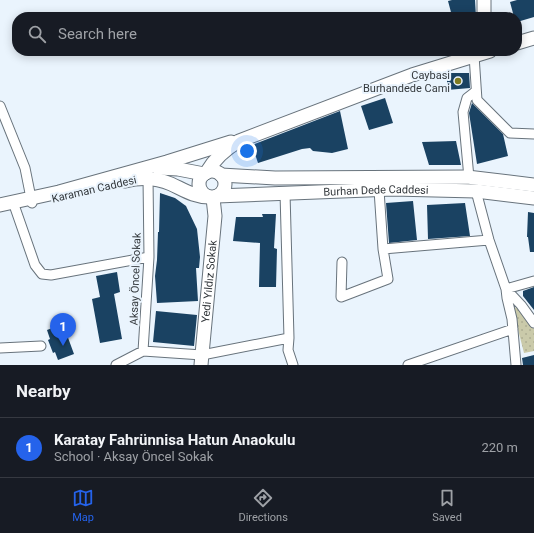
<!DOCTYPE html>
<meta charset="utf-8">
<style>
body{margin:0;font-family:Roboto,sans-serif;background:#242831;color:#f1f3f6}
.you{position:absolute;left:247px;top:151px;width:14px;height:14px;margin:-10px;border:3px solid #fff;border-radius:50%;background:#1a73e8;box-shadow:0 0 0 6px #1a73e833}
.badge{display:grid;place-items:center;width:26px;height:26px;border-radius:50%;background:#2563eb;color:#fff;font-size:13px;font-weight:700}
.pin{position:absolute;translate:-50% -33px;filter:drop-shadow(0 1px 2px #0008)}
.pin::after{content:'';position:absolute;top:21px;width:14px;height:12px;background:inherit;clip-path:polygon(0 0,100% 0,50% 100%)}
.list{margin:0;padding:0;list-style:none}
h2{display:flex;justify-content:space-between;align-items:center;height:52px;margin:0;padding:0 16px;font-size:17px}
h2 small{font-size:13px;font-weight:400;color:#9ea1a6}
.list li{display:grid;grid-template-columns:26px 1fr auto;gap:12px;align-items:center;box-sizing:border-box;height:60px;padding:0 16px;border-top:1px solid #363941}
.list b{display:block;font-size:15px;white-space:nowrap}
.list p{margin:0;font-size:13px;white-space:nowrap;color:#9ea1a6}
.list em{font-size:13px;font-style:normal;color:#9ea1a6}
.icon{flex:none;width:22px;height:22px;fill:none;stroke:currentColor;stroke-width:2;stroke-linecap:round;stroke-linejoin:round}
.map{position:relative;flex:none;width:534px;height:365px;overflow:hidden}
.search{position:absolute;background:#171b24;box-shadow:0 2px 10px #0003;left:12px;right:12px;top:12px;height:44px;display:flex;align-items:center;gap:10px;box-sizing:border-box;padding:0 14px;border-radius:16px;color:#9ea1a6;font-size:15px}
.sheet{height:112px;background:#171b24}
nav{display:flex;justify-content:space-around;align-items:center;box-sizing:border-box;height:56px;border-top:1px solid #363941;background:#171b24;font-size:11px;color:#9ea1a6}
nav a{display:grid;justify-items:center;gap:2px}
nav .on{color:#2563eb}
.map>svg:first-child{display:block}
.park{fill:url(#park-dots)}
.building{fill:#1a4262}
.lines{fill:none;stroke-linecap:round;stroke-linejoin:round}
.street-casing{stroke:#68737c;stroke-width:11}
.secondary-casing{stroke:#68737c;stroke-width:15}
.street{stroke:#fff;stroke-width:9}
.secondary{stroke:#fff;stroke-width:13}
.poi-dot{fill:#7f7b21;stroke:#eaf4fd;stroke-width:1.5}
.labels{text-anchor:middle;stroke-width:4;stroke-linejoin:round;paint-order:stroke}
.poi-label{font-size:11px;fill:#34393d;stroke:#eaf4fd;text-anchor:end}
.street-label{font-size:11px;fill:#34393d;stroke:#eaf4fd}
</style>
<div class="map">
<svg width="534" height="365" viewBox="0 0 534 365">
<defs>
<pattern id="park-dots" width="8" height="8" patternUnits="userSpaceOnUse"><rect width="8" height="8" fill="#cacaaa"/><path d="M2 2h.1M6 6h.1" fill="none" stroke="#aeae93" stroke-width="1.8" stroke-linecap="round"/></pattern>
</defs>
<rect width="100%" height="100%" fill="#eaf4fd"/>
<!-- park -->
<path class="park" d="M516 307 519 309 534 329V351L524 353 513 310Z"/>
<!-- building -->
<path class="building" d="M452 0H475L476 17H455V15L452 16 448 1Z
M517 0H534V17L517 22V17H514L510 2Z
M447 73H469L470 88 447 90Z
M385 98 393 123 369 130 361 106Z
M472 103 503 134 508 156 477 164 469 113Z
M340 111 348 149 332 153 313 151 310 148 302 149 258 163 252 145Z
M456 141 461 165H429L422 142Z
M160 193 175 198 186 206 197 229 200 257 199 268H196L198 301 157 303 155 276 157 260 158 232H159Z
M413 201 417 240 389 243 386 203Z
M465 203 470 236 428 239 427 205Z
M528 212 534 213V252H530L528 237H527Z
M262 214H276L274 248 277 249 276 287H259L260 243 233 241 236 217H263Z
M117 272 120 292 114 294 122 339 100 343 92 299 100 297 96 276Z
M534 287V310L523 296V291Z
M156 311 197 315 194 346 153 342Z
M63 324 74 354 58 360 55 352 53 353 48 340 50 339 47 330Z
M534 355V365H523L522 358Z"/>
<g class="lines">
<!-- street casing -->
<g class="street-casing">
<path id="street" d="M474 55 477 100 510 133 534 134
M0 106 25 168 32 203
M469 178 463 112 467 98 476 91
M476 191 489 240 506 289 507 298 512 319 516 365
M285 193 289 338 288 350 293 365
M13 202 35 265 42 274 51 275 149 257
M383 249 489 240
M342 262 341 297 388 279 383 249 379 190
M534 281 506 289 521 305 534 323
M0 348 41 346
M143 351 202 355 289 338
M116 365 143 351 149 257 148 178
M408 365 513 329"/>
</g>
<!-- secondary casing -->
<g class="secondary-casing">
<g id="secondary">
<path d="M484 17V0"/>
<path d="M517 43 534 38"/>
<path d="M158 168 178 169 204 174"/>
<circle cx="212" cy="184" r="13"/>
<path d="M206 173C215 158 225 149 239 141L412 75 490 51"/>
<path d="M221 175 275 178 467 177 534 185"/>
<path d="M125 181C141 177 155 177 171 184 184 190 194 197 209 197"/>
<path id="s1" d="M217 196 393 189 476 191 534 198"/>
<path d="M0 205 59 192 167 162 231 142"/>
<path id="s2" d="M201 365 215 216 213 198"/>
</g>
</g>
<!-- street -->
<use href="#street" class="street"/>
<!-- secondary -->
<use href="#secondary" class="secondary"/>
</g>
<!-- markers -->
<circle class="poi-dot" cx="458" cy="81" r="4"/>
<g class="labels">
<!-- poi labels -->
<g class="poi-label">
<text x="450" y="79">Caybasi<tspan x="450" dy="13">Burhandede Cami</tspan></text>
</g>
<!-- street labels -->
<g class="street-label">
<text transform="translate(94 189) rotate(-13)" y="4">Karaman Caddesi</text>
<text dy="4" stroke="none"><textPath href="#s1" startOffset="159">Burhan Dede Caddesi</textPath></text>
<text transform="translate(135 279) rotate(-88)" y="4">Aksay Öncel Sokak</text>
<text dy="4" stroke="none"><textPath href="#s2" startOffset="84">Yedi Yıldız Sokak</textPath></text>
</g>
</g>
</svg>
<div class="you"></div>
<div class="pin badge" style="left:63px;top:346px">1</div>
<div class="search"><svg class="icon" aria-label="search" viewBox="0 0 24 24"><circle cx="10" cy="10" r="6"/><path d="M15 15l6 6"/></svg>Search here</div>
</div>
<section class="sheet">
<h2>Nearby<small></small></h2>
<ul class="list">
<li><span class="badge">1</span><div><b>Karatay Fahrünnisa Hatun Anaokulu</b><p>School · Aksay Öncel Sokak</p></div><em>220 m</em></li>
</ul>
</section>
<nav>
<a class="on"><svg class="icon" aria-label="map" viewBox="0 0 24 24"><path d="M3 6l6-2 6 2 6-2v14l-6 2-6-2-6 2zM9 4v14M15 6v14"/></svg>Map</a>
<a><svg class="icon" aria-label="directions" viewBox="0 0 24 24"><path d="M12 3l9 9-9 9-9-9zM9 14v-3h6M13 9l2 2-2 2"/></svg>Directions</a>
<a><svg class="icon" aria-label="saved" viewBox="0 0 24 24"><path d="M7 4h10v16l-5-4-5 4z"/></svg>Saved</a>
</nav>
